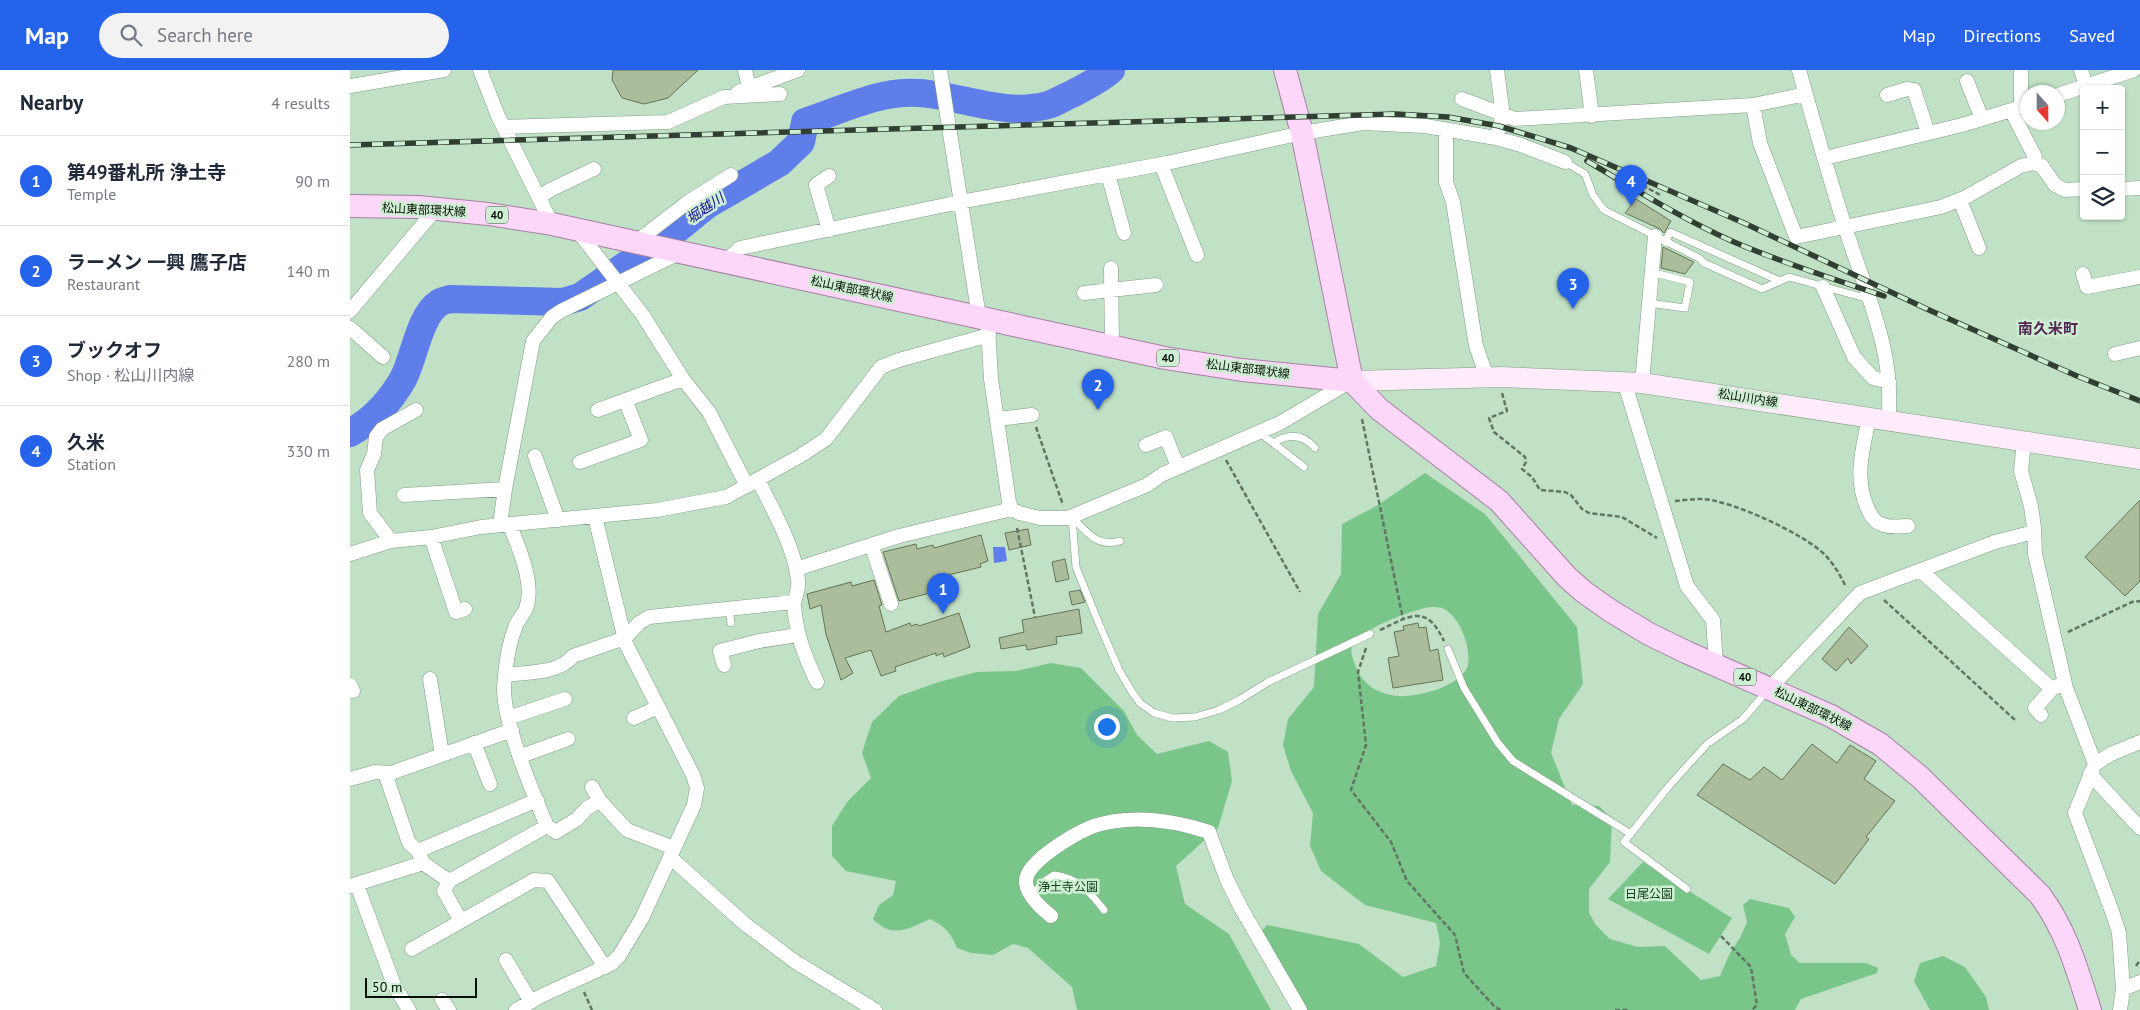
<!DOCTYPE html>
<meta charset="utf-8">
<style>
body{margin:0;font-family:"PT Sans","Noto Sans JP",sans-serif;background:#f2f2f3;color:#1f2937}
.controls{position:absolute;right:15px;top:15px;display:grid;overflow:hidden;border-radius:5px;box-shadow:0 1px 4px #0004}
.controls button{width:45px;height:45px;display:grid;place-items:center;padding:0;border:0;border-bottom:1px solid #e0e1e3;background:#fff;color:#1f2937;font:25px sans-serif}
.compass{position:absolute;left:1670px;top:15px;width:45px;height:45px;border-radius:50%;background:#fff;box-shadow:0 1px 4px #0004;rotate:159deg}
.scale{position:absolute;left:15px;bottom:12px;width:112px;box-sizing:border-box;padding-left:5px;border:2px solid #061007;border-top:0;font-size:14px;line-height:18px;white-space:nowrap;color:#061007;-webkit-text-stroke:4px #ceeed3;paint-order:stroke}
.you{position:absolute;left:756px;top:656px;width:18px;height:18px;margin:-12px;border:4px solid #fff;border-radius:50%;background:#1a73e8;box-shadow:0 0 0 8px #1a73e833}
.badge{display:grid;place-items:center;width:32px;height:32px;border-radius:50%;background:#2563eb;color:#fff;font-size:16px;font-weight:700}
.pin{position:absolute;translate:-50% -41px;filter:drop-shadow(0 1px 2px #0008)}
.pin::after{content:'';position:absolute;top:26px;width:18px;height:15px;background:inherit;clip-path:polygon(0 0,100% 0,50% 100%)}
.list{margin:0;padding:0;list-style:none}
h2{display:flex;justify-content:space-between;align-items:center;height:65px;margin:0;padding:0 20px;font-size:21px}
h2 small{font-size:16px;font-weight:400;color:#747a83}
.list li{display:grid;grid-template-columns:32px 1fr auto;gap:15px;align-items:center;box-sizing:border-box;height:90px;padding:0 20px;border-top:1px solid #e0e1e3}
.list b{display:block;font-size:19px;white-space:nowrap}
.list p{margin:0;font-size:16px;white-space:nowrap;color:#747a83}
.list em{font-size:16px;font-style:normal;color:#747a83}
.icon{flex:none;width:28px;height:28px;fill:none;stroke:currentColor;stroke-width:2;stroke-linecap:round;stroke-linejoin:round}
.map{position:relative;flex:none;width:1790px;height:940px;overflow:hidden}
header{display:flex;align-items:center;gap:30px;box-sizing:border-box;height:70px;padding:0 25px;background:#2563eb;color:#fff}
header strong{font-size:24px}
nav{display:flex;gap:28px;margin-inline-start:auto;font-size:18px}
.search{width:350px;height:45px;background:#f2f2f3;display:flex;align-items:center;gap:12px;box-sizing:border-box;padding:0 18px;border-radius:28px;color:#747a83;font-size:19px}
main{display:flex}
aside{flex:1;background:#fff}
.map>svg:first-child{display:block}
.green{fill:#7ac589;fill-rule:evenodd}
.water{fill:#5f7eea}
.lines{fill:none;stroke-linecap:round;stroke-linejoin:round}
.river{stroke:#5f7eea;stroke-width:28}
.building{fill:#acbd9c;stroke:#647354}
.service-casing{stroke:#809e84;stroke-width:8}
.minor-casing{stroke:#809e84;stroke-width:15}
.secondary-casing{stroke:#809e84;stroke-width:21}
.primary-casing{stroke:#a580a2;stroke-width:24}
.path{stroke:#617564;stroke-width:2.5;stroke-dasharray:5 2.5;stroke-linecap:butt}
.service{stroke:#fff;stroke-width:7}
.minor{stroke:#fff;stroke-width:14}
.secondary{stroke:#feebfc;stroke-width:20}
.primary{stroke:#fdd7fa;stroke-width:22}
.rail-casing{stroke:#303f32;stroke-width:5.5}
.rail{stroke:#ceeed3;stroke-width:4;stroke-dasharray:11;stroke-linecap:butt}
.labels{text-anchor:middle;stroke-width:5;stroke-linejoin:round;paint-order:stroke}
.shield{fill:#ceeed3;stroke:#425344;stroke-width:1}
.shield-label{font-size:11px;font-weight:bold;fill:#061007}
.street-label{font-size:12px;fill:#061007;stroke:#ceeed3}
.park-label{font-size:12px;fill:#0d3d1b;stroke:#ceeed3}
.water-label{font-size:14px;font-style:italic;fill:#160f94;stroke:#ceeed3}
.quarter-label{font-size:15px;font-weight:bold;fill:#572555;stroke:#ceeed3}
</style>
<header>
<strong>Map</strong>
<div class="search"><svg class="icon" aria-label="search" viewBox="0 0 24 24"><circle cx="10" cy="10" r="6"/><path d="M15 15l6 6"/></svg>Search here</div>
<nav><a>Map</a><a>Directions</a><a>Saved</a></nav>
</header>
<main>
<aside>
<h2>Nearby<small>4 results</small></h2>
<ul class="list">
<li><span class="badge">1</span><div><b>第49番札所 浄土寺</b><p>Temple</p></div><em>90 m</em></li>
<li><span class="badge">2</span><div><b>ラーメン 一興 鷹子店</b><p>Restaurant</p></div><em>140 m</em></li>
<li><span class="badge">3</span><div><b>ブックオフ</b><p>Shop · 松山川内線</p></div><em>280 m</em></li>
<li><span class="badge">4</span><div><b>久米</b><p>Station</p></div><em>330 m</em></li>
</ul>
</aside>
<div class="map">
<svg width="1790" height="940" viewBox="0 0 1790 940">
<rect width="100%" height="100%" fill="#c1e1c6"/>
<!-- green -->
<path class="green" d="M1075 403 1135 444 1227 557 1233 614 1209 649 1201 683 1222 735 1249 736 1262 749 1260 792 1239 819V843L1246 855 1260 869 1288 877 1315 876 1351 910 1370 906 1380 883 1390 868 1397 852 1393 835 1400 829 1439 838 1445 847 1435 864 1441 885 1450 893H1516L1528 898 1527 903 1451 929 1445 940H955L907 866 917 855 1009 874 1053 907 1086 896 1090 873 1086 853 1015 835 971 801 960 776 963 743 941 701 933 675 938 649 964 617 968 544 991 504 992 454 1028 435ZM1081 537C1084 537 1089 537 1092 538 1110 545 1123 581 1117 598 1108 618 1060 630 1041 625 1026 622 1013 614 1007 599 1004 592 1000 584 1002 577 1007 560 1064 539 1081 537Z
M701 593 731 598 774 641 787 665 807 684 859 671 878 682 882 711 868 758 826 796 835 834 879 864 921 940H727L722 917 678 878 663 874 643 885 621 883 607 878C601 863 595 856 580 849 558 859 542 869 523 849L529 835 543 825 546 811 496 801 482 786V756L497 732 521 708 512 683 522 652 549 626 589 612 627 602 666 601Z
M1293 792 1382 848 1359 884 1258 829Z
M1593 886 1615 897 1636 927 1639 940H1580L1564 911 1570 893Z"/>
<!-- water -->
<path class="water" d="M643 477H655L657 491 644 493Z"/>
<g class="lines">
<!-- river -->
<path class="river" d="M0 363C23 350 40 332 53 309 64 289 69 246 89 233 91 231 97 230 100 229L213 232 230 227 325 161 357 135 429 93 451 72 455 52C492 40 530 20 569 23 613 26 654 47 698 35 706 33 714 27 722 24 735 17 750 10 761 0"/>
</g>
<!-- building -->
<path class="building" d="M263 0H348L318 28 294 34 272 28 262 10Z
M1286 129 1321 151 1314 163 1310 159 1275 143Z
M1313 177 1344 192 1335 204 1311 198Z
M1790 430V511L1775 526 1735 487Z
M678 459 681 475 659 480 655 463Z
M631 465 638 491 630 494 631 497 586 508 588 521 549 531 533 482 566 474 567 479 583 475 584 478Z
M715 489 719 509 706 512 702 492Z
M524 510 532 535 529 536 536 562 560 553 561 556 567 554 569 556 609 543 620 577 594 587 593 583 586 586V583L545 597 546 601 531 606 521 580 495 588 503 603 491 610 476 564 471 535 460 539 457 524 501 512 502 516Z
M730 520 735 532 722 535 719 522Z
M729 539 732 563 706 567 707 574 677 580 676 575 651 579 649 568 674 562 672 550Z
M1068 553 1069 558 1076 557 1080 581 1088 579 1093 610 1043 618 1038 588 1049 586 1044 562 1054 560 1053 556Z
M1499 557 1518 576 1501 594 1498 588 1486 601 1472 589Z
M1462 674 1487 693 1500 675 1526 691 1514 709 1545 731 1516 767 1519 769 1485 814 1347 725 1373 694 1400 710 1414 697 1432 710Z"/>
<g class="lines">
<!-- service casing -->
<g class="service-casing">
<path id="service" d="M1215 92 1235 104 1243 125 1254 140 1349 188 1354 193 1412 219 1439 207 1519 229
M1315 172 1320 162 1430 211
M1299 233 1335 238 1340 212 1301 202
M909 362 954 397
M923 373C939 363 953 364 965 378
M722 447 726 497 750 556 769 600 782 622 790 633 804 643 823 648 845 647 869 640 889 630 918 612 1020 564
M722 447C737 462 747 478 770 471
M379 539 381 553
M1098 579 1114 618 1148 673 1163 691 1281 764
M1337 819 1274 772 1319 716 1357 674 1393 649 1417 621
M682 826 693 812 704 805C728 808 740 822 754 840"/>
</g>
<!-- minor casing -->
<g class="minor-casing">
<path id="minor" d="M130 0 148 46 202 154
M395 0 399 18
M590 0 629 247
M1236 0 1242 46
M1449 0C1464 53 1479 107 1496 160 1516 223 1546 284 1538 351
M1731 0 1736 16
M1617 11 1632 49
M0 16 94 0
M388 22 448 0
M1537 25 1557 19 1564 20 1578 63
M1708 25 1784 0
M1112 29 1165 49 1403 35 1456 24
M1403 35 1410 73 1446 167 1591 137 1614 128 1671 96 1683 93 1692 96 1705 115 1715 120 1734 119
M1671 37V0
M1661 40 1685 87 1683 93
M153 57 318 52 374 27 430 24
M1096 61V112L1103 132 1126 276 1137 307
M1146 68 1153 46 1147 0
M1475 88 1612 55 1678 35
M811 94 847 185
M758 104 774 163
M1771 119 1790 118
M189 127 202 119 244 99
M1610 130 1629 178
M226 159 292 244 333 309 359 342 397 416
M479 160 466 115 479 106
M286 172 338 132 381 105
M376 191 390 178 610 132 817 93 952 63 1013 53 1075 56 1146 68 1171 75 1215 92
M761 198 762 276
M1733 204 1737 217 1790 207
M1473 217 1504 287 1523 308 1539 312
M734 223 806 215
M0 241 86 139
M638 256 641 309 659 432 662 439 669 443 690 448H718L797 415 813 404 930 353 1001 311
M0 258 33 287
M1765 284 1790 278
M1274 311 1337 516 1363 550 1366 594
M1292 313 1305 166
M248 340 333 309
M1519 348C1513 378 1504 407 1517 437 1520 444 1523 451 1531 454 1538 458 1550 456 1558 456
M647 349 682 345
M1674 371 1671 401 1681 436 1684 458 1685 484 1716 618 1745 694
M796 375 816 367 828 397
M185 386 208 450
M230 392 291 370 276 332
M408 410C422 438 445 478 448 510 450 520 444 527 444 535 446 564 455 587 467 612
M54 425 155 419
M150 454 155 419 183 271 202 247 211 241 331 182
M159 454C168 475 184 512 177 535 176 542 169 548 166 555 159 573 155 598 154 618 154 656 182 720 197 756L206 762 227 749 237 738 250 731
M81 467 106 542 115 539
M41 471 20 443 17 400 24 384 26 367 32 359 66 340
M524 474 523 480 541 534
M0 484 41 471 81 467 131 457 307 440 376 427 450 386 476 369 531 297 549 290 639 265
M446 499 549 466 662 439
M1570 500 1702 619
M374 595 370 581 409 571 448 565
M156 605C177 602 209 604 223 586L275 568 289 553 299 547 444 532
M80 609 92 685
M0 615 3 621
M1420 618 1510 523 1645 472 1684 462
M1691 645 1685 638 1702 619 1710 615
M158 648 215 629
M284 648 308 637
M124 673 140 714
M171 686 218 669
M35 703 59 773 68 781
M1740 704 1790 758
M0 709 25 702 41 703 162 660
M242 717 250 731 277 760 324 778
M320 787 395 854 444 891 525 940
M73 793 99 811
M7 815 44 915 59 940
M0 816 73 793 68 781 187 730
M701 846C691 838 675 824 676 810 678 791 723 765 739 758 750 753 764 751 776 750 803 748 834 754 859 762L877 810 891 838 950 940
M111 851 94 821 99 811 197 756
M62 879 184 810 198 811 255 897
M156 890 181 932
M1773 919 1790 912
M92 930 99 940
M166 940 191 926 261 894 269 886 292 848 344 735 347 718 343 705 276 574 245 447
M1770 940 1773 919 1769 863 1763 844 1725 743 1745 694 1761 684 1790 672"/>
</g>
<!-- secondary casing -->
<g class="secondary-casing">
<path id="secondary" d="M1002 311 1152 307 1292 313 1790 389"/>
</g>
<!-- primary casing -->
<g class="primary-casing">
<path id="primary" d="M935 0 952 63 1002 311 1029 339 1149 431 1217 507 1234 522 1261 541 1299 564 1336 582 1481 646 1530 674 1570 707 1690 825C1716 860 1727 899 1740 940
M0 136 68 137 138 144 202 154 815 288 892 300 1002 311"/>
</g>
<!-- path -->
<path class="path" d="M1273 124 1281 109 1312 126
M1152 323 1157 341 1139 348 1144 362 1175 387 1176 392 1172 399 1182 407 1190 420 1215 422 1221 425 1232 439 1239 443 1272 447 1307 468
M1012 349 1053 549
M686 357 713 435
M876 390 950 522
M1325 431C1333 430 1343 429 1352 429 1381 430 1454 464 1474 484 1484 494 1490 505 1496 517
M667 458 685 547
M1534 530 1665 650
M1030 560C1060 546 1076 533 1094 571
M1718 562 1782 532 1790 531
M1016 578 1008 602 1016 675 1001 720 1041 772 1057 811 1105 865 1114 903 1145 937 1151 940
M1371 866 1401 897 1407 935 1402 940
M1786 896 1790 890
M234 922 242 940
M1265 940H1279"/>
<!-- service -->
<use href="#service" class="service"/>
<!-- minor -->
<use href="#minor" class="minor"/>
<!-- secondary -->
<use href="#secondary" class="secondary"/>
<!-- primary -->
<use href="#primary" class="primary"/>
<!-- rail casing -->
<g class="rail-casing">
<path id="rail" d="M0 75 1045 44 1098 47 1149 56 1221 78 1394 153 1579 240 1727 306 1790 331
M1237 91C1285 119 1332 149 1384 172 1433 193 1484 209 1534 226"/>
</g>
<!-- rail -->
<use href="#rail" class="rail"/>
</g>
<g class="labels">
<!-- shield labels -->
<g class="shield">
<rect x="136" y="136.5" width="22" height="17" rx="4"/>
<rect x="807" y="279.5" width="22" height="17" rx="4"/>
<rect x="1384" y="598.5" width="22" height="17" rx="4"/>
</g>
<g class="shield-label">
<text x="147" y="149">40</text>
<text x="818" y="292">40</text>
<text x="1395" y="611">40</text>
</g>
<!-- street labels -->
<g class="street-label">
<text transform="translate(74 140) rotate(3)" y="4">松山東部環状線</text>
<text transform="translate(502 219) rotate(12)" y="4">松山東部環状線</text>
<text transform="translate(898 299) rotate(7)" y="4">松山東部環状線</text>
<text transform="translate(1398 328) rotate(9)" y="4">松山川内線</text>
<text transform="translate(1463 639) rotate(26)" y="4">松山東部環状線</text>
</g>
<!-- park labels -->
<g class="park-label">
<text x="718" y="821">浄土寺公園</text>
<text x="1299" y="828">日尾公園</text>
</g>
<!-- water labels -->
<g class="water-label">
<text transform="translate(355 138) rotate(-34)" y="5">堀越川</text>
</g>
<!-- quarter labels -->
<g class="quarter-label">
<text x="1698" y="264">南久米町</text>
</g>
</g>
</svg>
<div class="controls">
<button>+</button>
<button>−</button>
<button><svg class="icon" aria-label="layers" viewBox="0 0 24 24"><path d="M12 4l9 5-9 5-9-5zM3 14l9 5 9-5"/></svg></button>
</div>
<svg class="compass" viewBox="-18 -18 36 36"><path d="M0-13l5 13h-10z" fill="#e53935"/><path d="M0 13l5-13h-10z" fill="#747a83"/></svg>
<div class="scale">50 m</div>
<div class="you"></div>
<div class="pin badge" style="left:593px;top:544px">1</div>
<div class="pin badge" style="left:748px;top:340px">2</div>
<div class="pin badge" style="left:1223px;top:239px">3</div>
<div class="pin badge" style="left:1281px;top:136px">4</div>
</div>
</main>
